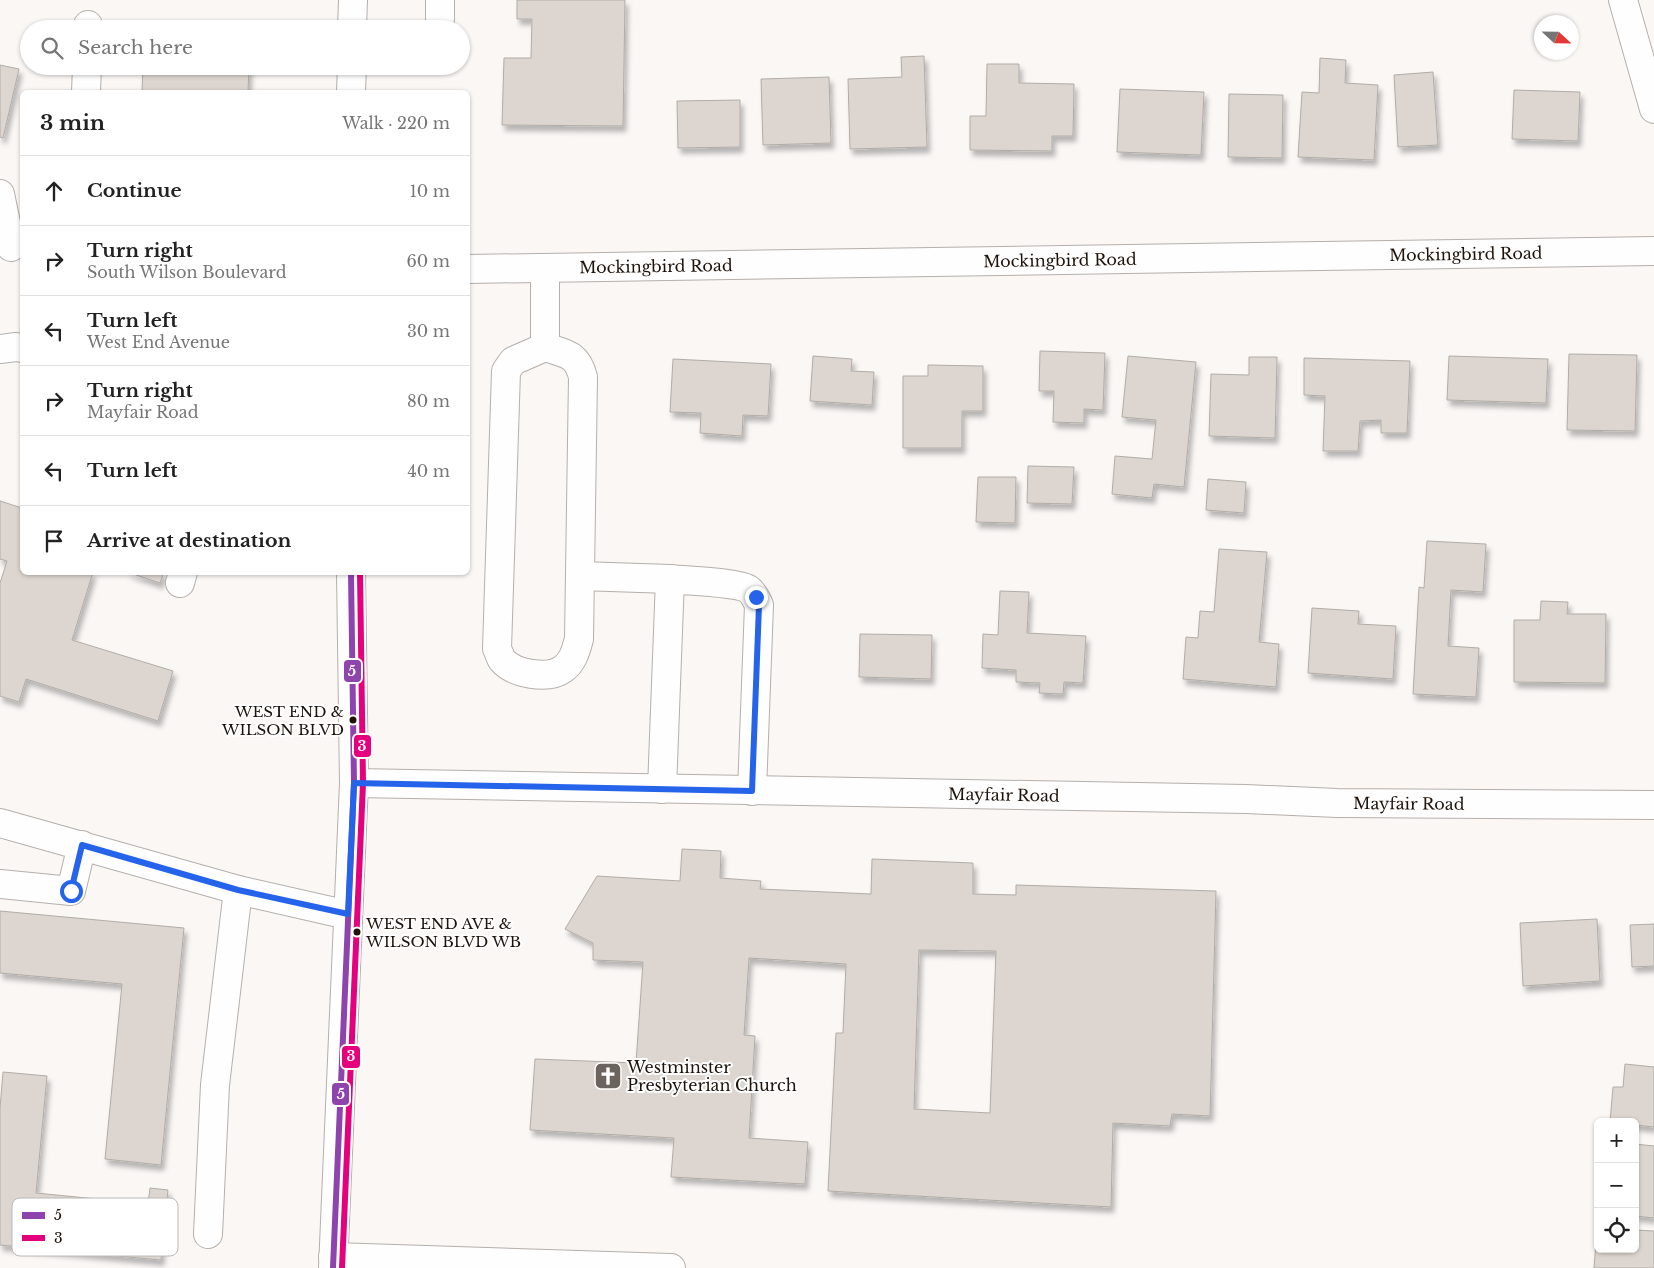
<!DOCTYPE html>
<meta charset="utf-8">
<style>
body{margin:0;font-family:"Libre Baskerville",serif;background:#f6f6f6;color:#222}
.controls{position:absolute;right:15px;bottom:15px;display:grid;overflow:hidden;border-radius:8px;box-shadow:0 1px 4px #0004}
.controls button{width:45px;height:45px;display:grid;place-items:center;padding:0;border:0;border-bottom:1px solid #e0e0e0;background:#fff;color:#222;font:25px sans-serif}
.compass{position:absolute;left:1534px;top:15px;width:45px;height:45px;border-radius:50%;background:#fff;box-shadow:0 1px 4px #0004;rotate:112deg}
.stop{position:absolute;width:15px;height:15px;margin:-11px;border:4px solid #2563eb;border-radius:50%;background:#fff}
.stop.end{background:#2563eb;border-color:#fff;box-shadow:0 1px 5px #0008}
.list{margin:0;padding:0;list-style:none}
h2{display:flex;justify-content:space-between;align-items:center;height:65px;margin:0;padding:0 20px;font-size:21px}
h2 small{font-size:16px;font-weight:400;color:#767676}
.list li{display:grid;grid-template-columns:32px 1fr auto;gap:15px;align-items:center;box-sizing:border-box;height:70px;padding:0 20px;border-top:1px solid #e0e0e0}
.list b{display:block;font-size:19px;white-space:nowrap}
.list p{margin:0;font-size:16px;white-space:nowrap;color:#767676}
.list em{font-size:16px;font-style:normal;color:#767676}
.icon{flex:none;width:28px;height:28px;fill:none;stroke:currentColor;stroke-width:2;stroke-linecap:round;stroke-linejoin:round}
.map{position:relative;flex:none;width:1654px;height:1268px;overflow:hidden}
.search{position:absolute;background:#fff;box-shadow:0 1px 4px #0004;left:20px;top:20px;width:450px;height:55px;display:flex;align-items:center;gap:12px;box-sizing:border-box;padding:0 18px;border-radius:28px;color:#767676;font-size:19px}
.panel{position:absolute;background:#fff;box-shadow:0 1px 4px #0004;left:20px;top:90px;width:450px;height:485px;border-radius:8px}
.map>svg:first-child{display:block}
.building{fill:#dcd5d0;stroke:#b1aca6;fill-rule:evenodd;filter:url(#shadow)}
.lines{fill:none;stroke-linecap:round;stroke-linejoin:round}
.minor-casing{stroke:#b6afaa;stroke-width:30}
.major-casing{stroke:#b6afaa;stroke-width:30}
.minor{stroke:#fefefe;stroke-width:28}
.major{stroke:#fefefe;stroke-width:28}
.bus-1-casing{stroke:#fff;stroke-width:10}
.bus-2-casing{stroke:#fff;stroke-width:10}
.bus-1{stroke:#8e44ad;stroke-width:6}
.bus-2{stroke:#e5007d;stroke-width:6}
.route{stroke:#2563eb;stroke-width:6}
.bus-dot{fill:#1e130b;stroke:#fff;stroke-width:2}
.labels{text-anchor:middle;stroke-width:4;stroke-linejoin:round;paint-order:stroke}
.bus-label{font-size:15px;fill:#1e130b;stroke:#fff;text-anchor:end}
.street-label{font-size:16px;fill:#1e130b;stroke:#fff}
.poi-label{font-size:16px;fill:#1e130b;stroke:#fff;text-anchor:start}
.key{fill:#fff;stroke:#bcb8b6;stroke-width:1}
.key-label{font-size:14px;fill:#1e130b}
.line-badge{stroke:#fff;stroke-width:2}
.badge-label{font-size:14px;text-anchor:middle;font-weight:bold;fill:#fff}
</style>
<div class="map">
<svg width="1654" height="1268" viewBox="0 0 1654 1268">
<defs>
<filter id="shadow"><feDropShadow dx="3" dy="5.5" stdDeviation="2.5" flood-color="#0004"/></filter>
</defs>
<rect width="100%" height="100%" fill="#faf7f5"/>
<!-- building -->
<path class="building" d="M517 0H625L623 126 502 125 504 58H531L532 19H517Z
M151 24 251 29H151Z
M924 56 927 147 850 149 848 79 902 77 901 57Z
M1320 58 1346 60 1345 83 1378 85 1374 160 1298 157 1302 92 1319 93Z
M987 64H1019V83L1074 84 1073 136H1052V151L970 150V116H986Z
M0 65 19 69 3 138 0 137Z
M143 66H249L248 92H142Z
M1433 72 1438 145 1398 147 1394 75Z
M829 77 831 143 763 145 761 79Z
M1120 89 1204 92 1201 155 1117 152Z
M1514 90 1580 92 1578 141 1512 139Z
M1229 94 1283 95 1282 158 1228 157Z
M740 100V147L678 148 677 101Z
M1040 351 1105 353 1103 410 1084 409V423L1053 422 1054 391H1039Z
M1569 354 1637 355 1635 431 1567 430Z
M813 356 852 359 851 371 874 372 872 405 810 401Z
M1128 356 1196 362 1184 487 1154 484 1152 498 1112 494 1115 456 1152 459 1156 420 1122 417Z
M1449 356 1548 359 1546 403 1447 400Z
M1249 357H1277L1275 438 1209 436 1211 374 1249 375Z
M1304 358 1410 361 1407 433H1381V420L1360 421 1358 451H1323L1325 396 1304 395Z
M673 359 771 364 768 416 743 415 742 436 700 433 701 413 670 412Z
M928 365 983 366V411H962V448H903V376H928Z
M1028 466 1074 467 1072 504 1027 503Z
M978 477H1016L1015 523 976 522Z
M1208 479 1246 482 1244 513 1206 510Z
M0 501 22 508V572H93L72 640 173 671 158 721 26 679 19 702 0 696V583L7 561 0 559Z
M1427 541 1486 544 1483 592 1451 590 1448 646 1479 648 1476 697 1413 694 1419 587 1424 588Z
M1219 549 1267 552 1259 642 1279 644 1276 687 1183 679 1186 637 1198 638 1200 611 1214 612Z
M127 572H164L160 583Z
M1000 591 1029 592 1027 633 1086 636 1083 683 1064 682 1063 694 1039 693 1040 683 1016 682V670L982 668 983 634 998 635Z
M1541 601 1568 602 1567 614H1606L1605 683 1514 682V620H1540Z
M1312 608 1359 611 1358 624 1396 626 1393 679 1308 673Z
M860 634 932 635 931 679 859 677Z
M682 849 721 851 720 878 761 881 760 889 871 894 872 859 973 863V894L1016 895V885L1216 891 1210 1116 1172 1114 1170 1126 1113 1123 1111 1207 828 1191 836 1033H843L846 964 749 958 744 1035 755 1036 749 1138 808 1142 805 1184 671 1177 674 1138 530 1130 535 1059 636 1063 643 962 593 960V943L565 929 597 876 680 881ZM919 950 996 951 990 1113 914 1109Z
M0 911 184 928 161 1165 105 1159 122 984 0 973Z
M1597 919 1600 981 1523 986 1520 923Z
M1654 924V966L1632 967 1630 925Z
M1625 1064 1654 1067V1127L1635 1125V1122H1610L1613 1087H1623Z
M3 1072 47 1076 36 1193 148 1204 150 1188 168 1190 161 1260 0 1245V1108Z
M1635 1144 1654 1146V1218L1635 1216Z
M1597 1228 1598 1249H1635V1230L1654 1231V1268H1594Z"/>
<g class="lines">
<!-- minor casing -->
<g class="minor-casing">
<g id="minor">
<path d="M1623 0 1654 109"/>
<path d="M440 19V0"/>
<path d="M88 29V25"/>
<path d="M86 92 87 66"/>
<path d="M0 194 11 247"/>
<path d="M545 268V347"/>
<path id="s1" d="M468 269 1654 251"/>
<path d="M545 347C567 354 577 354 583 377L579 639C576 650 573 662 563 669 548 680 514 674 502 660 500 657 499 652 497 649L506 371 513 361Z"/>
<path d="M0 349 16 347 22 348"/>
<path d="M580 576 670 579"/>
<path d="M180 583 183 572"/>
<path id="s2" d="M354 783 1246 799 1337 803 1654 805"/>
<path d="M662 789 670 579C686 581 736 582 748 589 754 593 756 599 759 605L752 791"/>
<path d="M0 823 238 890 348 915"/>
<path d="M0 884 71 891 82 845"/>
<path d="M208 1234 215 1085 238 890"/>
<path d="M333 1257 671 1268"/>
</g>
</g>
<!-- major casing -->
<g class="major-casing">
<path id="major" d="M352 29 353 0
M351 92 352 66
M333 1268 354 783 351 572"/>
</g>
<!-- minor -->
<use href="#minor" class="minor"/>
<!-- major -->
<use href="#major" class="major"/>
<!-- bus-1 casing -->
<g class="bus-1-casing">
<path id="bus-1" d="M333 1268 354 783 351 572"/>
</g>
<!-- bus-2 casing -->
<g class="bus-2-casing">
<path id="bus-2" d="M342 1268 363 783 360 572"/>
</g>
<!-- bus-1 -->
<use href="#bus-1" class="bus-1"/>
<!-- bus-2 -->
<use href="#bus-2" class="bus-2"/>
</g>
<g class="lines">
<!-- route -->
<path class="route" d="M71 891 82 845 238 890 348 914 354 783 752 791 759 605 756 597"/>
</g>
<!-- icons -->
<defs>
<g id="church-square" transform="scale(1.4375)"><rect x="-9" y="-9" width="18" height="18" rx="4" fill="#6b635d" stroke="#fff"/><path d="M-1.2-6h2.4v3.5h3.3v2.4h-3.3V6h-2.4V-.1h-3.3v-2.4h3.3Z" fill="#fff"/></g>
</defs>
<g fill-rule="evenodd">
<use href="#church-square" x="608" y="1076"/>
</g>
<!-- markers -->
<g class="bus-dot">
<circle cx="353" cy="720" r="4.5"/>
<circle cx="357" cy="932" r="4.5"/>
</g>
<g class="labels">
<!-- bus labels -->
<g class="bus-label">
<text x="344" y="717">WEST END &amp;<tspan x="344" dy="18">WILSON BLVD</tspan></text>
<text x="366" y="929" text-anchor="start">WEST END AVE &amp;<tspan x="366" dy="18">WILSON BLVD WB</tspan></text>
</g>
<!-- street labels -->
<g class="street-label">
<text dy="6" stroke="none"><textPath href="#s1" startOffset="998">Mockingbird Road</textPath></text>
<text dy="6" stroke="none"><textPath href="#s1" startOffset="592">Mockingbird Road</textPath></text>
<text dy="6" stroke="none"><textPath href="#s1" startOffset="188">Mockingbird Road</textPath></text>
<text dy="6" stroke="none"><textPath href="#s2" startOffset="650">Mayfair Road</textPath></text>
<text dy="6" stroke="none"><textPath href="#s2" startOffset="1055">Mayfair Road</textPath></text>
</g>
<!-- poi labels -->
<g class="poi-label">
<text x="627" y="1073">Westminster<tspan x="627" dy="18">Presbyterian Church</tspan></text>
</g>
</g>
<!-- legend -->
<rect x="12" y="1198" width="166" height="58" rx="8" class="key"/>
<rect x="22" y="1212" width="23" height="7" fill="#8e44ad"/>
<rect x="22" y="1235" width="23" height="6" fill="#e5007d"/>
<g class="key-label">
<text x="54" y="1220">5</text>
<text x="54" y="1243">3</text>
</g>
<g class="line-badge">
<rect x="343" y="659" width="19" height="24" rx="5" fill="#8e44ad"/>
<rect x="353" y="734" width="19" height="24" rx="5" fill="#e5007d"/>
<rect x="341" y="1045" width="20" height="24" rx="5" fill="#e5007d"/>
<rect x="331" y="1082" width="19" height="24" rx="5" fill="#8e44ad"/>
</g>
<g class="badge-label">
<text x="352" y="676">5</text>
<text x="362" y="751">3</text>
<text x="351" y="1061">3</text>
<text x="341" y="1099">5</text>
</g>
</svg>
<div class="controls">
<button>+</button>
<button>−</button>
<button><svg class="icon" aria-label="locate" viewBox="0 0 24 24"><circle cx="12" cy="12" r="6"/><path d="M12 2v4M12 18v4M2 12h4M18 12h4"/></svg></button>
</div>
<svg class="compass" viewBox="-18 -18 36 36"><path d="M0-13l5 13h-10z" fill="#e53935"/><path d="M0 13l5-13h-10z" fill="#767676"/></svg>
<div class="stop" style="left:71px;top:891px"></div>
<div class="stop end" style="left:756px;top:597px"></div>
<div class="search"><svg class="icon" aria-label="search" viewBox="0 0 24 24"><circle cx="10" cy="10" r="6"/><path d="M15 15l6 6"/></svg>Search here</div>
<section class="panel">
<h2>3 min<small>Walk · 220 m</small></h2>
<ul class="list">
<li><svg class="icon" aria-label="ahead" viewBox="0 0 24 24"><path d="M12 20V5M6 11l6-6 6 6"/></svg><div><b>Continue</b></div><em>10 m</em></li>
<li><svg class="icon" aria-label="right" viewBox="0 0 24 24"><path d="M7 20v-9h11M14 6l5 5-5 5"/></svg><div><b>Turn right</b><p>South Wilson Boulevard</p></div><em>60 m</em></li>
<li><svg class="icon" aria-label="left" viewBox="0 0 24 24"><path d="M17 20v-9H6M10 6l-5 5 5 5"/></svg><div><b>Turn left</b><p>West End Avenue</p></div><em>30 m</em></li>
<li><svg class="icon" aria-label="right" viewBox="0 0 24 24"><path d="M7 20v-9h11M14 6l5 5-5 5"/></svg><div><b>Turn right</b><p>Mayfair Road</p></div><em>80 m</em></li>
<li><svg class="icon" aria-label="left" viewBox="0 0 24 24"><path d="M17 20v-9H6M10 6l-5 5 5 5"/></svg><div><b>Turn left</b></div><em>40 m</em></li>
<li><svg class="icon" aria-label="arrive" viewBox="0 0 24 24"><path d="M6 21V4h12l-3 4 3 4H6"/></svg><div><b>Arrive at destination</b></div></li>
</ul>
</section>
</div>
